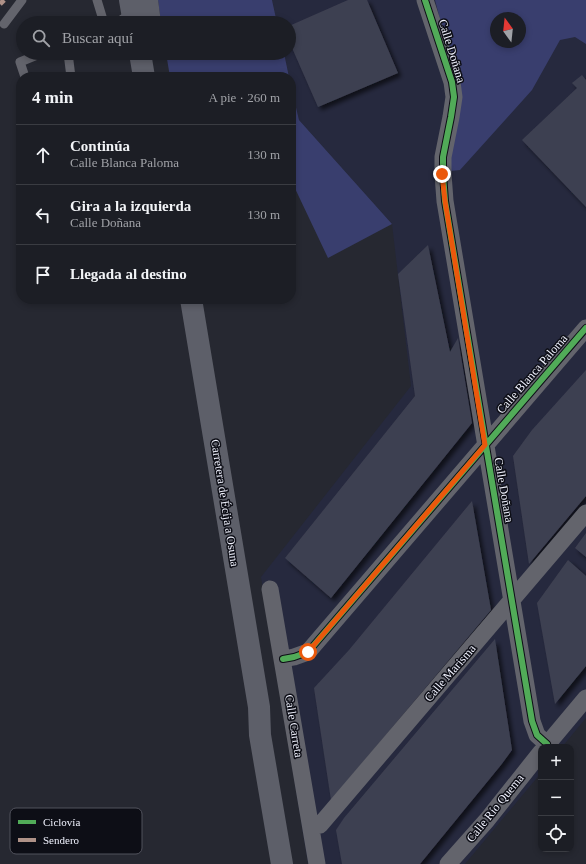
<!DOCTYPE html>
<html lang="es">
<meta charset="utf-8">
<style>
body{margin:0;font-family:Georgia,serif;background:#292b32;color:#f1f3f6}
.controls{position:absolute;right:12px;bottom:12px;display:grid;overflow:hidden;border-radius:8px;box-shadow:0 2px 6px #0003}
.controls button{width:36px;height:36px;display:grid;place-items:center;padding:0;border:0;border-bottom:1px solid #3a3c42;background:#1c1e25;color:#f1f3f6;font:20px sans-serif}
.compass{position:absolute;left:490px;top:12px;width:36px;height:36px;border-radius:50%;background:#1c1e25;box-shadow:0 2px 6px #0003;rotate:345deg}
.stop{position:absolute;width:12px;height:12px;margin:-9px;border:3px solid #ea580c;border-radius:50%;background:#fff}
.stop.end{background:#ea580c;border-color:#fff;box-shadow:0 1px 4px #0008}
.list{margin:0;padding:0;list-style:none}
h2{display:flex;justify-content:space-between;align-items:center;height:52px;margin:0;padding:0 16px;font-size:17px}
h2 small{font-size:13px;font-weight:400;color:#a0a2a7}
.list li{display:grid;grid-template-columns:26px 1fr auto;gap:12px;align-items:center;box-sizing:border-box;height:60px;padding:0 16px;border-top:1px solid #3a3c42}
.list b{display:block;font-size:15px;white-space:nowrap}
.list p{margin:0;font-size:13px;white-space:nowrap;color:#a0a2a7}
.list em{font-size:13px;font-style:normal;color:#a0a2a7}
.icon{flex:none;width:22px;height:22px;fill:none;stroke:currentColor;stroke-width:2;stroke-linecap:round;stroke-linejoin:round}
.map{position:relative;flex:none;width:586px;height:864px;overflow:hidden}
.search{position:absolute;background:#1c1e25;box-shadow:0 2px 6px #0003;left:16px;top:16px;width:280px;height:44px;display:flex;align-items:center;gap:10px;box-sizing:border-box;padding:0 14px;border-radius:22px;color:#a0a2a7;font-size:15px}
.panel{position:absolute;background:#1c1e25;box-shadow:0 2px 6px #0003;left:16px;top:72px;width:280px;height:232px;border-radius:16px}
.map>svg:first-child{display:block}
.built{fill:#26293e;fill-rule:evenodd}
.green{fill:#393e6e;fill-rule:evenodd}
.building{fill:#3e4051;filter:url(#shadow)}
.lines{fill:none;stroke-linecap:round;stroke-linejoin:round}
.lane{stroke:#63646c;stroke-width:9}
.street{stroke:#63646c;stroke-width:17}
.secondary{stroke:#5d5f69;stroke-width:22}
.quiet{stroke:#af9288;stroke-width:5;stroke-dasharray:10 5;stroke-linecap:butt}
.cycleway-casing{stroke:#0d0e16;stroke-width:8}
.cycleway{stroke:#51ab58;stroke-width:6}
.route{stroke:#ea580c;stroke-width:5}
.labels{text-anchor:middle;stroke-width:3;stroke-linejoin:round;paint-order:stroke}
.street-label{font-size:12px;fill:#f0f2fe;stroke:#0d0e16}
.key{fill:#0d0e16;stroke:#51525c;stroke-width:1}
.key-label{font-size:11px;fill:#f0f2fe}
</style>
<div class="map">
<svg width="586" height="864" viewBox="0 0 586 864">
<defs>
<filter id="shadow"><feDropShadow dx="3.5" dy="3.5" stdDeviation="2" flood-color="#0009"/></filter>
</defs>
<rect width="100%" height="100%" fill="#262831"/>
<!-- built -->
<path class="built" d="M272 0H586V718L562 747H541V773L465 864H308L261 577 411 386 392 224 299 120 291 86V77H289L284 53H289V23H277ZM496 18H520V42H496Z"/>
<!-- green -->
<path class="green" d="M158 0H272L277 23H161Z
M435 0H586V44L575 37 560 40 532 90 460 170 450 171 452 65ZM496 18H520V42H496Z
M166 53H284L289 77H170Z
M291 86 299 120 392 224 328 258 291 180Z"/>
<!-- building -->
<path class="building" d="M348 0H367L398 73 318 107 289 41V26Z
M582 75 586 80V207L522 140 577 88 572 83Z
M428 245 450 352 458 338 472 423 331 598 285 558 415 396 398 274Z
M586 370V496L529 564 513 456 532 430Z
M472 501 491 610 331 800 314 688 349 650Z
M586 533V557L575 548Z
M568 560 586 576V666L555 704 537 603Z
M495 639 512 750 501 765 420 864H342L336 830 344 818Z"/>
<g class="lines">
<!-- lane -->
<path class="lane" d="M97 0 104 23
M116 23 132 13
M4 24 22 0
M68 53 71 77
M25 77 20 62 42 53"/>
<!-- street -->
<path class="street" d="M425 0 452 82 454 97 451 117 443 157V174L445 201 532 721 537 735 547 744
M270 589 317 864
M283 659 294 657 308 652 586 328
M545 747 586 698
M311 826 320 825 586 513
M448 864 487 820 541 752"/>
<!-- secondary -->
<path class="secondary" d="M130 0 134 23
M147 0 150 23
M140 53 144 77
M191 299 259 707 260 735 282 864"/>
<!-- quiet -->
<path class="quiet" d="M0 4 4 0"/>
<!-- cycleway casing -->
<g class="cycleway-casing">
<path id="cycleway" d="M425 0 452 82 454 97 451 117 443 157V174L445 201 532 721 537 735 547 744
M283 659 294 657 308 652 586 328"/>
</g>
<!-- cycleway -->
<use href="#cycleway" class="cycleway"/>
</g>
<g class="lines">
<!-- route -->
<path class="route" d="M308 652 485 445 445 201 442 174"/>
</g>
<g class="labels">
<!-- street labels -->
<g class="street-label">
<text transform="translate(452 51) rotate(73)" y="4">Calle Doñana</text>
<text transform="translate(532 374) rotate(-49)" y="4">Calle Blanca Paloma</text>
<text transform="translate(504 490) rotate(80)" y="4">Calle Doñana</text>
<text transform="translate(225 503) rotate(81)" y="4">Carretera de Écija a Osuna</text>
<text transform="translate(450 673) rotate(-49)" y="4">Calle Marisma</text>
<text transform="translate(294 726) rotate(81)" y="4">Calle Carreta</text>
<text transform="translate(495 808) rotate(-51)" y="4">Calle Río Quema</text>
</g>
</g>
<!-- legend -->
<rect x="10" y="808" width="132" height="46" rx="6" class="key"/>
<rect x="18" y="820" width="18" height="4" fill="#51ab58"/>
<rect x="18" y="838" width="18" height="4" fill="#af9288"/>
<g class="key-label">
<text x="43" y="826">Ciclovía</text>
<text x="43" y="844">Sendero</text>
</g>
</svg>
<div class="controls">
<button>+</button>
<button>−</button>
<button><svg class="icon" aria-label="locate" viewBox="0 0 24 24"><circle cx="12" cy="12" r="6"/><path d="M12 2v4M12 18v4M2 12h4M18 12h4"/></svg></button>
</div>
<svg class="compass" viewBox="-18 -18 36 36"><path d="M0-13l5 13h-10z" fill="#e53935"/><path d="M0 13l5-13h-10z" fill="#a0a2a7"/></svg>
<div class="stop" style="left:308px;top:652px"></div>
<div class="stop end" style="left:442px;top:174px"></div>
<div class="search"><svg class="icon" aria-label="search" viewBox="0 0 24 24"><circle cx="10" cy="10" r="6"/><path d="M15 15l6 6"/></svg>Buscar aquí</div>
<section class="panel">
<h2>4 min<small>A pie · 260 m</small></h2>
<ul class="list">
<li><svg class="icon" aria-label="ahead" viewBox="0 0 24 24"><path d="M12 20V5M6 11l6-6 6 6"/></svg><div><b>Continúa</b><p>Calle Blanca Paloma</p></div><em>130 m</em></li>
<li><svg class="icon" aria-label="left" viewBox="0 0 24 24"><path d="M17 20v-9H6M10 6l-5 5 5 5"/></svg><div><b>Gira a la izquierda</b><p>Calle Doñana</p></div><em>130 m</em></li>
<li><svg class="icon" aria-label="arrive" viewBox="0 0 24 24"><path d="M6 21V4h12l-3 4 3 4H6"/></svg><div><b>Llegada al destino</b></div></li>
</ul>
</section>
</div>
